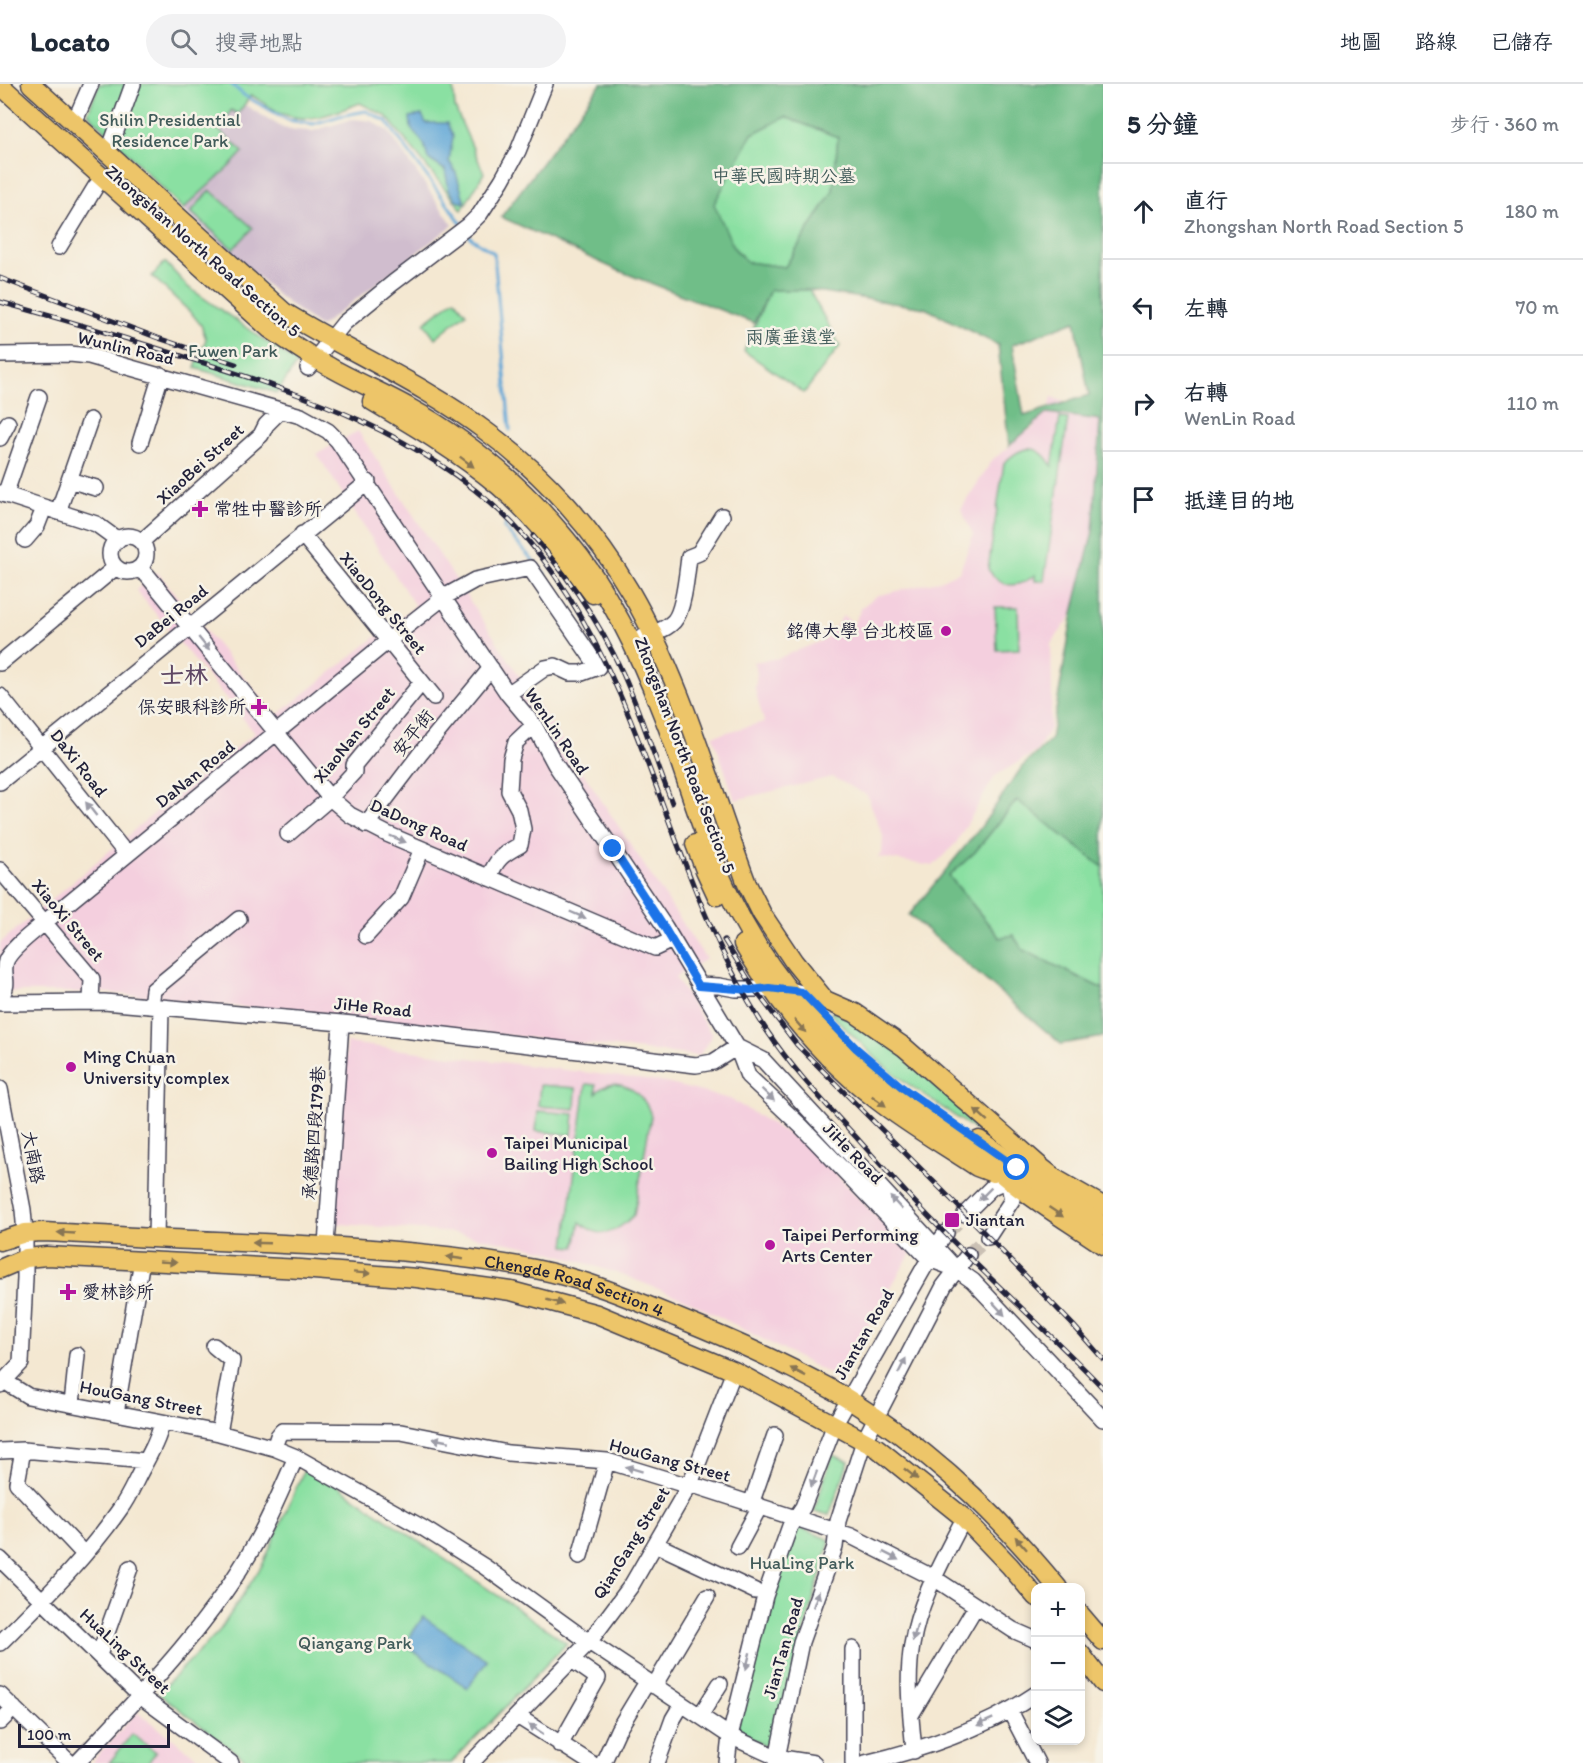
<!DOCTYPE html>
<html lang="zh-TW">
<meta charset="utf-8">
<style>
body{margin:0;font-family:Itim,"LXGW WenKai TC",sans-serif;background:#f2f2f3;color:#1f2937}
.controls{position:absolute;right:18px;bottom:18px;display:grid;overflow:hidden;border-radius:12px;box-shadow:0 3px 9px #0003}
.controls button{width:54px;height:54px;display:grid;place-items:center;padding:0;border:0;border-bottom:2px solid #e0e1e3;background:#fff;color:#1f2937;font:30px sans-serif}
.scale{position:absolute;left:18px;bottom:15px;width:152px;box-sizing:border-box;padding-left:6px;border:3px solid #22223b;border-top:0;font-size:16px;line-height:21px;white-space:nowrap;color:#22223b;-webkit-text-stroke:4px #f7f3e8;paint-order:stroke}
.stop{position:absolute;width:18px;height:18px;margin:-14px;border:4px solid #1a73e8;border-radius:50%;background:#fff}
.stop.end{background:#1a73e8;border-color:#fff;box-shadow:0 2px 6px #0008}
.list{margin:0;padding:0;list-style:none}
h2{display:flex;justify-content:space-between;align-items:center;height:78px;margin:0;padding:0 24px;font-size:26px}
h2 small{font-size:20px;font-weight:400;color:#747a83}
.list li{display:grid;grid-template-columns:39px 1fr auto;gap:18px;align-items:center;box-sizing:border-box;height:96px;padding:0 24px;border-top:2px solid #e0e1e3}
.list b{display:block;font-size:22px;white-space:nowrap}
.list p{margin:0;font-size:20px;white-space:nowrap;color:#747a83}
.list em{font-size:20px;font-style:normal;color:#747a83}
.icon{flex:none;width:33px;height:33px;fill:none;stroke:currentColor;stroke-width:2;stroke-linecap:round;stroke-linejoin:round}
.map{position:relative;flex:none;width:1103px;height:1679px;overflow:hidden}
header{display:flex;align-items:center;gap:36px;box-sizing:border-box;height:84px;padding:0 30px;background:#fff;border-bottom:2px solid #e0e1e3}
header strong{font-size:28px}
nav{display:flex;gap:33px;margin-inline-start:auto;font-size:21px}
.search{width:420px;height:54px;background:#f2f2f3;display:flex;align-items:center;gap:15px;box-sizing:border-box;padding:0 21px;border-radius:33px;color:#747a83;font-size:22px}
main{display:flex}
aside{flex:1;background:#fff}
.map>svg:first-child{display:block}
.built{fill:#f4cfde}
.industrial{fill:#d0bdce}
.green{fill:#8ae0a2;stroke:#56816e;stroke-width:1.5}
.forest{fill:#6fbe88;stroke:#487062;stroke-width:1.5;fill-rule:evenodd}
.water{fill:#61a7d7;stroke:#426489;stroke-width:1.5}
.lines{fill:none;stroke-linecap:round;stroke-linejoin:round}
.stream{stroke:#61a7d7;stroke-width:3}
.minor-tunnel{stroke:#cac0b4;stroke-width:15;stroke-dasharray:15 8;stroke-linecap:butt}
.minor-casing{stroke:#424052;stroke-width:18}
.major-casing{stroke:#424052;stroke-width:21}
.minor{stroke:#fff;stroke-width:15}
.major{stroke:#edc569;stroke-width:18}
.rail-casing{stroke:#22223b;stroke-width:5}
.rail{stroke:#f7f3e8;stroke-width:3;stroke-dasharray:9;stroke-linecap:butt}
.oneway{fill:#887452}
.oneway2{fill:#9c9ca7}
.route{stroke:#1a73e8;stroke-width:8}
.poi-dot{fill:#b5179e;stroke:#f7f3e8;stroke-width:2}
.labels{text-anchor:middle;stroke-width:5;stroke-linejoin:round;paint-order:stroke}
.park-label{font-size:18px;fill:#415b5a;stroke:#f7f3e8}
.street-label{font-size:18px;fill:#22223b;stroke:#f7f3e8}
.poi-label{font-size:18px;fill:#22223b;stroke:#f7f3e8;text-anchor:start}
.district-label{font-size:24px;font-weight:bold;fill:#5f4865;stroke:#f7f3e8}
</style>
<header>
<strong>Locato</strong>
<div class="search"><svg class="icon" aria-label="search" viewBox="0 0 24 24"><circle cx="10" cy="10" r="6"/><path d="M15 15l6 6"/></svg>搜尋地點</div>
<nav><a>地圖</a><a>路線</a><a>已儲存</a></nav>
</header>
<main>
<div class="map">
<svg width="1103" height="1679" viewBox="0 0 1103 1679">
<rect width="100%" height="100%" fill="#f7f3e8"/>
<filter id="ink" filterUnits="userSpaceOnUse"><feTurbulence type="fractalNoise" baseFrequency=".0167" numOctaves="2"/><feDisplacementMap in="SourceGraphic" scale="12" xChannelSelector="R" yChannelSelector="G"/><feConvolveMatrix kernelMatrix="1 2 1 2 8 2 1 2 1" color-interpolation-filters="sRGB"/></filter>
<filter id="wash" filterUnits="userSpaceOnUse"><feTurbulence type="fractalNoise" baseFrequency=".008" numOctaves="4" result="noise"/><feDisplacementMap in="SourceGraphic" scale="24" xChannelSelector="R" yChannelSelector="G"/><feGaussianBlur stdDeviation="1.35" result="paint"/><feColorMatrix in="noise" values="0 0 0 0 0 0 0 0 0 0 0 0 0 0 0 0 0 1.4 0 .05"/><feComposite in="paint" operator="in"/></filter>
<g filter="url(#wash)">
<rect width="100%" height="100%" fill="#f4e8d2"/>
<!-- built -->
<path class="built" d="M1052 313 1064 318 1071 326 1103 319V498L1082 510 1070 534 1051 560 1052 612 1050 644 1037 667 995 692 956 759 933 782 877 773 882 770 883 752 867 711 832 693 735 716 713 652 764 638 755 605 757 589 753 578 779 574 826 555 843 532 854 539 862 523 876 512 942 496 960 487 973 451 961 425 993 375 1010 363 1022 350 1032 345 1042 330 1049 325Z
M358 347 706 875 675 893 712 951 699 972 101 908H0V859L163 722 255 649 136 506 157 488 276 632 415 522 317 370Z
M347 959 662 998 730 1015 810 1063 911 1169 837 1294 691 1218 623 1191 544 1166 456 1149 329 1139Z
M137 1628 205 1679H91Z"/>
<!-- industrial -->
<path class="industrial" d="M245 21 283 44 293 46 313 47 353 35 372 37 388 47 453 141 320 243 280 213 183 125 231 81 242 68 217 44 232 25H243Z"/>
<!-- green -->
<path class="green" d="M99 0H453L455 24 484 89 462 126 386 32 360 19C336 28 309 41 283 30 272 25 261 17 251 11L238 30 231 26 227 34 228 38 219 40 217 44 243 68 231 81 183 125 88 29Z
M785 33 838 53 833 107 785 183 747 178 734 164 713 120 752 50Z
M210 106 253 144 233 165 191 128Z
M165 178 188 203 297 279 277 309 195 284 206 255 201 241 193 231 152 192Z
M770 206H809L840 262 804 309 744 267Z
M455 215 466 229 435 254 424 239Z
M1060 334 1068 335 1044 497H1035V491C1017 505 1001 505 988 485L1004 379C1022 361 1038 358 1052 382Z
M995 523H1018L1019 565 997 566Z
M1017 716 1103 783V905L1023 866 1013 851 1000 854 949 792 975 768Z
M832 927 876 948 989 1049 984 1052 908 1000 882 980 831 930Z
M586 1000 596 1001V1009C616 988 645 1008 651 1032L634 1131C616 1149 600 1157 580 1138L575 1163 565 1162Z
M540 1001 576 1004 575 1025 538 1022Z
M538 1027 574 1030 572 1051 536 1047Z
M832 1371 849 1377 829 1431 814 1427Z
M304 1386 338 1402 567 1559 451 1679H250L158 1609 220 1546 263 1480Z
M793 1441 830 1456 771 1665 736 1646 768 1514Z
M132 1650 156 1668 148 1679H109Z"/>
<!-- forest -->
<path class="forest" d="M601 0H1103V783L1017 716 975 768 949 792 1000 854 1013 851 1023 866 1103 905V953L1061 960 909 831 981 743 1022 683 1051 655 1073 529 1093 447 1100 336 1047 329 1009 362 998 261 925 224 809 206H770L754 239 617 186 501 133ZM785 33 838 53 833 107 785 183 747 178 734 164 714 120 752 50ZM1075 237 1089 311 1024 332 1012 261Z"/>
<!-- water -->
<path class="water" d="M422 31 426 39H447L453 52 449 77 456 89 465 119 457 117 449 106 445 86 428 75 424 60 411 44 410 33Z
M423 1533 487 1576 468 1604 404 1561Z"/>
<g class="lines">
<!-- stream -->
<path class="stream" d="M231 0 245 12 288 36 313 40 340 32 366 27 386 37 462 140
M467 148 471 154 494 169 510 346
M507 437 504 444 545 490 542 493"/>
</g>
</g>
<g filter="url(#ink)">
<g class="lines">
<!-- minor-tunnel -->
<path class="minor-tunnel" d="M946 1149 965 1130
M968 1171 988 1153"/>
<!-- minor casing -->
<g class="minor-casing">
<path id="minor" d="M74 39 91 0
M106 67 111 61 133 0
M59 163 96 102
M0 271 70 270 89 272 301 332 328 347 338 357 508 610 534 641 555 680 665 843 737 963 748 992 801 1042 929 1175 956 1185
M308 284 344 239 393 199 468 142 480 130 502 96 518 67 545 0
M0 354 8 339
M140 359 161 291
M69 396 96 404
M0 409 96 440 118 456
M5 411 39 313
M58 428 90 336
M302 450 434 613
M110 470a18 18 0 1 1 36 0a18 18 0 1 1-36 0Z
M25 456 37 442 44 424
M141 458 261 351 266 341 280 327
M138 485 147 491 330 714 350 731 387 750 655 864 672 856
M641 554C653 549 666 546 674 537 684 526 687 488 689 473L699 469 722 432
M0 579 116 483
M0 612 127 771
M0 698 368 398
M366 741 420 670 491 584
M288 750 330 714 354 688V681L422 598
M0 786 92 895 91 917
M489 794C496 775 503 770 520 761L523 745 519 726 509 707 511 675 516 658 534 641
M366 852 401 814 422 765
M699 901 719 902 736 905H787L825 916
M0 914C12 897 1 892 6 877 11 864 34 848 45 838L388 557 444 513 475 496 530 484 598 583 582 589H570L555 582 545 584 508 610
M0 919 104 918 353 940 696 981 713 978 737 963
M151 922 153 906 239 835
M737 963 763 976 956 1185 973 1197 1103 1335
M0 1005 23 1126 25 1149V1194L21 1279 0 1301
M965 1130 992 1103 1008 1096 1015 1087
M988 1153 1012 1116 1008 1096
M156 1154 161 923
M326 1161 341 939
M214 1262 232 1277 219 1349
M4 1297 28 1312 219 1349 274 1364 296 1373 423 1444 485 1483 589 1558 730 1652 776 1673 814 1679
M72 1320 77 1271
M116 1329 142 1176
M274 1364 278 1352 282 1347 401 1348 508 1369 607 1377 679 1399 690 1400 851 1452 934 1494 1013 1546 1036 1556
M23 1366 17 1399 84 1470
M0 1367 23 1366 146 1377
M751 1420 775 1351
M657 1461 755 1507
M738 1463 760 1422
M580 1472 607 1377
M0 1475 140 1612 231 1679
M0 1559C42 1517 86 1474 120 1425 129 1413 135 1398 142 1385 150 1370 159 1354 162 1338
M853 1565V1679
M99 1571 130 1484
M654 1602 707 1513
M0 1611 70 1679
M1010 1627 1037 1679
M911 1631 976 1522
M517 1632 591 1679
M700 1632 720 1600
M0 1638 14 1624
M560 1661 598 1594 572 1576
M914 1667C911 1632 906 1597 912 1561 919 1516 944 1474 964 1434
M77 1679C141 1611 209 1542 255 1460 271 1432 283 1402 296 1373
M471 1679 589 1558 631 1502 690 1400 734 1287
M603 1679 618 1646 647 1598
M657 1679 673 1635 682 1620
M727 1679 730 1652 765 1512 790 1442 803 1423 835 1340 937 1161 946 1149
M776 1679 801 1558 835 1463 838 1437 864 1357 944 1202 968 1171
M865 1679C925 1665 984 1645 1036 1610"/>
</g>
<!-- major casing -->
<g class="major-casing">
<g id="major">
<path d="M31 0 284 228C351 269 424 300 487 348 544 390 595 447 631 509 682 597 711 704 747 800L762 830 794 878 825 916 855 929 904 963 1042 1084 1056 1095 1103 1122"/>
<path d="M0 1 270 245C290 258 309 272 330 283 356 298 384 309 410 324 470 357 522 402 566 455 609 506 638 567 662 629 685 686 700 747 726 804 763 885 824 956 895 1011 920 1030 949 1045 974 1065 986 1074 996 1086 1008 1095 1037 1119 1071 1139 1103 1161"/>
<path d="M372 317C416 343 460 369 499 402 535 433 565 472 593 510"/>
<path d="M695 760 705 786 717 812"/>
<path d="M743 860C778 920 822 974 877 1016 909 1041 944 1061 977 1083L993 1089"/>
<path d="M979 1056 1103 1142"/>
<path id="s1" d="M0 1157 25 1149 42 1148C92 1150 143 1154 193 1156 307 1161 422 1164 535 1185 585 1195 632 1215 678 1234 730 1255 782 1278 831 1305 846 1313 860 1323 874 1332 946 1381 1003 1437 1058 1504"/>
<path d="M0 1185 26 1174 47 1172 301 1185 417 1194 511 1207 597 1230 734 1287 877 1364 964 1434 1010 1482 1036 1513"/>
<path d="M1080 1530 1103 1557"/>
<path d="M1080 1569 1103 1599"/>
</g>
</g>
<!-- minor -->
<use href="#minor" class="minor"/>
<!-- major -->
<use href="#major" class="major"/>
<!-- rail casing -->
<g class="rail-casing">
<path id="rail" d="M0 194 158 254 236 280
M0 218C63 235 125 254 188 274 306 311 422 349 512 439 558 486 594 552 620 611 669 724 698 843 767 947 793 986 825 1019 856 1053 882 1082 907 1111 934 1138 989 1195 1048 1247 1103 1304
M533 452C574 499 609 553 632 611 646 646 658 683 672 719
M724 856 755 906 797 961 968 1132 1073 1241 1103 1275"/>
</g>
<!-- rail -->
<use href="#rail" class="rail"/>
</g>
<!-- one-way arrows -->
<defs><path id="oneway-solid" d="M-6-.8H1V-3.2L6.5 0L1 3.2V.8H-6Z" transform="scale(1.5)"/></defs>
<g class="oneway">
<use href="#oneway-solid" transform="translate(467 378) rotate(37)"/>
<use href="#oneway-solid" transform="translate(800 942) rotate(49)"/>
<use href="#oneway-solid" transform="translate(879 1017) rotate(36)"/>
<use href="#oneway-solid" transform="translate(981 1031) rotate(-138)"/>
<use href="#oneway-solid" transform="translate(1056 1128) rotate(34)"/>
<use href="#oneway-solid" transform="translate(66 1149) rotate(-177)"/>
<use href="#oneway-solid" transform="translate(261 1159) rotate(-178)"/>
<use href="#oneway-solid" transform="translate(455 1174) rotate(-172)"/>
<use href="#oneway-solid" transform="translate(168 1178) rotate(3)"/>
<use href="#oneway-solid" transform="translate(362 1189) rotate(4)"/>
<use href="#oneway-solid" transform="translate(555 1218) rotate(15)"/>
<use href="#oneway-solid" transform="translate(798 1288) rotate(-153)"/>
<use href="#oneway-solid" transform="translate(911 1390) rotate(38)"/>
<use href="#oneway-solid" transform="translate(1021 1459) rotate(-132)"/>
</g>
<g class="oneway2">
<use href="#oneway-solid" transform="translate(204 560) rotate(51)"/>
<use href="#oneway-solid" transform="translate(91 725) rotate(-128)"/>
<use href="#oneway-solid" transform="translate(398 755) rotate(23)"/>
<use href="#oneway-solid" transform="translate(578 831) rotate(23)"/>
<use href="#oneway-solid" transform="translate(768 1011) rotate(44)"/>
<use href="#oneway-solid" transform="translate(985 1110) rotate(135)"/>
<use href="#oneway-solid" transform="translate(896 1119) rotate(-133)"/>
<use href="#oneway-solid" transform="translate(999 1225) rotate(47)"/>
<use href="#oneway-solid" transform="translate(902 1282) rotate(-63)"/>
<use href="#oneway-solid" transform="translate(441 1356) rotate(-169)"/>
<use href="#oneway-solid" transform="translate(634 1385) rotate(-163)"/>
<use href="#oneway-solid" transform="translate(814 1395) rotate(110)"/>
<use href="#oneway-solid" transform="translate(891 1472) rotate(27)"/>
<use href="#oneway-solid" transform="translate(816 1515) rotate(-71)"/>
<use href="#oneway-solid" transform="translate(915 1549) rotate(106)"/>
<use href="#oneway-solid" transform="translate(748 1577) rotate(104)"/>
<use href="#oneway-solid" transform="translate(985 1638) rotate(156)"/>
<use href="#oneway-solid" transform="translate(536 1645) rotate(-146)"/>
</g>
</g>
<g class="lines" filter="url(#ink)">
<!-- route -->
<path class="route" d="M613 765 664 843 699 902 750 906 769 904 802 908 856 964 903 1004 1017 1084"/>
</g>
<!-- markers -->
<g class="poi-dot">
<path d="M197 416h6v6h6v6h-6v6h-6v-6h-6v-6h6z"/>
<circle cx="946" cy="547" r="6"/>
<path d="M256 614h6v6h6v6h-6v6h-6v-6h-6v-6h6z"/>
<circle cx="71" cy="983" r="6"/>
<circle cx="492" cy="1069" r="6"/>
<rect x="944" y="1128" width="16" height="16" rx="3"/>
<circle cx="770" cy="1161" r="6"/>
<path d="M65 1199h6v6h6v6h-6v6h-6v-6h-6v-6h6z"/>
</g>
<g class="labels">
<!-- park labels -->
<g class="park-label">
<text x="170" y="42">Shilin Presidential<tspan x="170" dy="21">Residence Park</tspan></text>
<text x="784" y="98">中華民國時期公墓</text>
<text x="791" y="259">兩廣垂遠堂</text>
<text x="233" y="273">Fuwen Park</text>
<text x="802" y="1485">HuaLing Park</text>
<text x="355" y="1565">Qiangang Park</text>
</g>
<!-- street labels -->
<g class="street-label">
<text transform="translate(203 167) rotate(41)" y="6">Zhongshan North Road Section 5</text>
<text transform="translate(126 264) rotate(13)" y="6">Wunlin Road</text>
<text transform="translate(200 380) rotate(-42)" y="6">XiaoBei Street</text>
<text transform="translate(383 519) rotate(51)" y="6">XiaoDong Street</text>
<text transform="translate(171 532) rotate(-39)" y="6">DaBei Road</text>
<text transform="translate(557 647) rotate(56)" y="6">WenLin Road</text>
<text transform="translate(413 649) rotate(-51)" y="6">安平街</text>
<text transform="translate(354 651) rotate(-51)" y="6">XiaoNan Street</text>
<text transform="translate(685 671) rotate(69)" y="6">Zhongshan North Road Section 5</text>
<text transform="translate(79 679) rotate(52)" y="6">DaXi Road</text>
<text transform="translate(195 690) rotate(-39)" y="6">DaNan Road</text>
<text transform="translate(419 741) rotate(24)" y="6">DaDong Road</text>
<text transform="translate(68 836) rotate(50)" y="6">XiaoXi Street</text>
<text transform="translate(373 923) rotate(6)" y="6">JiHe Road</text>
<text transform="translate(314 1049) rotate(-86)" y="6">承德路四段179巷</text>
<text transform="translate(853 1069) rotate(46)" y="6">JiHe Road</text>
<text transform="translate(33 1073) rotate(79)" y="6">大南路</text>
<text dy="6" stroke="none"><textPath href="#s1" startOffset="580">Chengde Road Section 4</textPath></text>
<text transform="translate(864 1250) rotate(-60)" y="6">Jiantan Road</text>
<text transform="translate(141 1314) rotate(11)" y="6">HouGang Street</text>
<text transform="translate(670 1376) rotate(15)" y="6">HouGang Street</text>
<text transform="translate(631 1459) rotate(-58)" y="6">QianGang Street</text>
<text transform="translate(783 1564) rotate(-74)" y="6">JianTan Road</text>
<text transform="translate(125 1567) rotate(43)" y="6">HuaLing Street</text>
</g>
<!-- poi labels -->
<g class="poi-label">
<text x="214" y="431">常牲中醫診所</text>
<text x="934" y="553" text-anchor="end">銘傳大學 台北校區</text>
<text x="246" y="629" text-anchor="end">保安眼科診所</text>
<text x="83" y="979">Ming Chuan<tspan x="83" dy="21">University complex</tspan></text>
<text x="504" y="1065">Taipei Municipal<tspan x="504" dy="21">Bailing High School</tspan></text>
<text x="966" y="1142">Jiantan</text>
<text x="782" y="1157">Taipei Performing<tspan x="782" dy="21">Arts Center</tspan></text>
<text x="82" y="1214">愛林診所</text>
</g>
<!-- district labels -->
<g class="district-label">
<text x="184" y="599">士林</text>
</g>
</g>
</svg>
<div class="controls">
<button>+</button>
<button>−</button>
<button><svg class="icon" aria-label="layers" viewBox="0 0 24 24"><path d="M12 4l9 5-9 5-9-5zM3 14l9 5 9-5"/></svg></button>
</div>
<div class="scale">100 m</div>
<div class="stop" style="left:1017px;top:1084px"></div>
<div class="stop end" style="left:613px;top:765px"></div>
</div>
<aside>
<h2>5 分鐘<small>步行 · 360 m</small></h2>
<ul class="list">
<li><svg class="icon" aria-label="ahead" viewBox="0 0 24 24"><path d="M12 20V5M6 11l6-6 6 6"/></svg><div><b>直行</b><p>Zhongshan North Road Section 5</p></div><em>180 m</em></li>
<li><svg class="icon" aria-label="left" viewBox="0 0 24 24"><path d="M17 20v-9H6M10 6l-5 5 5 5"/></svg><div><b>左轉</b></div><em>70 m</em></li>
<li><svg class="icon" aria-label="right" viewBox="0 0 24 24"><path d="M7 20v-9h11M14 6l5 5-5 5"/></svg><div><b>右轉</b><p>WenLin Road</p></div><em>110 m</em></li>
<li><svg class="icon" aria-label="arrive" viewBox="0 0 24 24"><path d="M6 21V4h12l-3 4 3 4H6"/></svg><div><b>抵達目的地</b></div></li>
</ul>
</aside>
</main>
